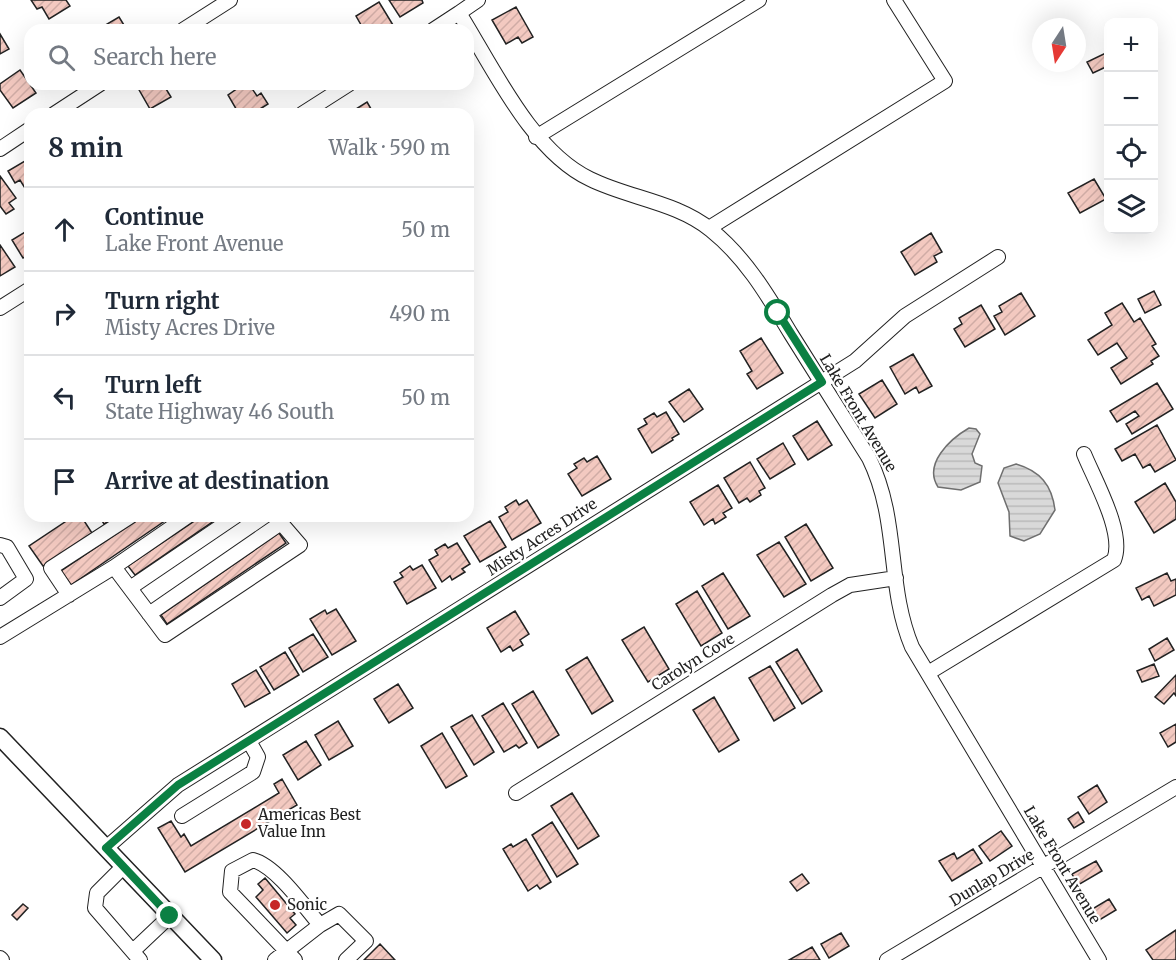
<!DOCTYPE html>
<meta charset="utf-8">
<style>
body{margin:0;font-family:Merriweather,serif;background:#f6f6f7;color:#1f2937}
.controls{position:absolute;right:18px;top:18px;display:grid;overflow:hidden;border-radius:12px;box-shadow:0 6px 24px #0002}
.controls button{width:54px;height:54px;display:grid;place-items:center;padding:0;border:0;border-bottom:2px solid #e0e1e3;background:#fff;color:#1f2937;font:30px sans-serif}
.compass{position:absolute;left:1032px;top:18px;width:54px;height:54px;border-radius:50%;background:#fff;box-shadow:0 6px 24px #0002;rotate:192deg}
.stop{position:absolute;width:18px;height:18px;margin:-14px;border:4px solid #0b8043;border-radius:50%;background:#fff}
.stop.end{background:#0b8043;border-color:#fff;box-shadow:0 2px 6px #0008}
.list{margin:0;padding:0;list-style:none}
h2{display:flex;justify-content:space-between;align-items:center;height:78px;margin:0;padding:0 24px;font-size:26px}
h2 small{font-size:20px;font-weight:400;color:#747a83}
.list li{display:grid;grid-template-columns:39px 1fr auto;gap:18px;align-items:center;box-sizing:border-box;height:84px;padding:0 24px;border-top:2px solid #e0e1e3}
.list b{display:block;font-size:22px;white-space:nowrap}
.list p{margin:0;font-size:20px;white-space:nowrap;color:#747a83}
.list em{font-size:20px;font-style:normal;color:#747a83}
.icon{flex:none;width:33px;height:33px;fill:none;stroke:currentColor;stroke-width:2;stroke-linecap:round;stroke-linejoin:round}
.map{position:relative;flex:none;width:1176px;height:960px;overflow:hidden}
.search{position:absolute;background:#fff;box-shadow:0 6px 24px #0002;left:24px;top:24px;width:450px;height:66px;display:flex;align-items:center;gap:15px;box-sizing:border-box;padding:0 21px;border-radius:18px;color:#747a83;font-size:22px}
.panel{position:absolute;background:#fff;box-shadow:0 6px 24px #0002;left:24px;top:108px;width:450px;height:414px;border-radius:18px}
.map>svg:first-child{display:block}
.water{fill:url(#water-rules);stroke:#6f6f6f;stroke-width:1.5}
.building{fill:url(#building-hatch);stroke:#222;stroke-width:1.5}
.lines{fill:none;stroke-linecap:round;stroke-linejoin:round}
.minor-casing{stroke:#222;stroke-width:16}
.major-casing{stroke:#222;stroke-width:19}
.minor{stroke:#fff;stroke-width:14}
.major{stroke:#fff;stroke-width:16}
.route{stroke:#0b8043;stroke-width:8}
.poi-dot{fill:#c62828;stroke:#fff;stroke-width:2}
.labels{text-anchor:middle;stroke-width:4.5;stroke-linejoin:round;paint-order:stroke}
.street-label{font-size:15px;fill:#222;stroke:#fff}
.poi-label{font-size:15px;fill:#222;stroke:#fff;text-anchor:start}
</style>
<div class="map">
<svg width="1176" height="960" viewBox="0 0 1176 960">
<defs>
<pattern id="water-rules" width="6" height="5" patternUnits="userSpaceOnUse" patternTransform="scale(1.5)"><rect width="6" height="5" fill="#d9d9d9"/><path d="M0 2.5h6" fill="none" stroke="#bababa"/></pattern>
<pattern id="building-hatch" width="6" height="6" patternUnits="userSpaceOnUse" patternTransform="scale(1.5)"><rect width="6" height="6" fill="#f3c9c0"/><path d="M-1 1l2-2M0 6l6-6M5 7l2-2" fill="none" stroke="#d0aca5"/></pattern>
</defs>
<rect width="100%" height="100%" fill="#fff"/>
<!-- water -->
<path class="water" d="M969 428 976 429 980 434 972 454 975 463 982 466 980 482 961 490 938 487C923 464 950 439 969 428Z
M1016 464C1040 471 1052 485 1055 510L1040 534 1024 541 1010 536 1009 512 998 483 1004 468Z"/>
<!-- building -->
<path class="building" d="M31 0H66L70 6 49 19 42 7 37 9Z
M389 0H422L423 3 400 17Z
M379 2 393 25 385 30H364L356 16Z
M516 7 533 37 522 43 518 37 506 44 492 20Z
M119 17 127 30H97Z
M0 34 9 49 0 54Z
M1108 52V66L1093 73 1087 62Z
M20 70 36 93 13 108 0 90V84Z
M145 84H150L152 88 163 84 171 97 150 109 138 88Z
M244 84H249L257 96 261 93 268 104 252 114H239L228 95Z
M367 102 374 114H348Z
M30 158V192L28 193 20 180 15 183 8 171Z
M0 176 16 198 9 203 14 209 6 214 0 206Z
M1094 179 1106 199 1080 213 1068 193Z
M30 229V254L23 258 12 240Z
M931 233 942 252 934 256 937 262 915 275 901 252Z
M0 245 15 267 0 276Z
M1154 291 1161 305 1145 313 1138 299Z
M1021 293 1035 316 1005 335 994 316 1002 312 999 306Z
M1122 303 1134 322 1140 318 1156 344 1152 346 1159 356 1151 361 1153 364 1121 384 1111 368 1127 358 1117 343 1098 355 1088 340 1112 325 1105 313Z
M981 305 995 329 965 347 954 329 962 324 959 318Z
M761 338 783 373 757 389 747 374 752 371 740 351Z
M913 354 932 386 919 393 916 387 905 394 890 367Z
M882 380 897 404 875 418 859 394Z
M1157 383 1173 409 1132 434 1126 424 1139 416 1135 411 1117 422 1110 411Z
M689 389 703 409 684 422 669 402Z
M666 412 679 434 672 438 673 440 652 453 638 429 647 424 644 419 654 413 657 417Z
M817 421 832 445 808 460 793 436Z
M1157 425 1176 460 1155 472 1150 464 1143 468 1135 454 1122 461 1115 449Z
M783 443 795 464 770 479 757 459Z
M597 456 611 479 582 496 568 474 577 468 574 464 584 458 587 462Z
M750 462 765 488 759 491 761 495 750 502 747 498 739 503 724 478Z
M1165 483 1176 502V519L1154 533 1135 502Z
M718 485 732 508 723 513 726 517 715 524 713 519 704 525 690 502Z
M516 500 519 505 527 500 541 523 512 540 499 517 508 512 505 507Z
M74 516H81L92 533 43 566 29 546Z
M99 516H116L104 524Z
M143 516H172L71 585 61 571Z
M202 516H221L135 575 128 566Z
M490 521 506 547 480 562 464 536Z
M806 524 833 568 811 581 785 537Z
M279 533 286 543 167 624 161 615Z
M779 542 806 584 784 597 757 555Z
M457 543 470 564 462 569 465 572 452 580 450 576 442 582 429 560 438 555 435 550 445 544 448 548Z
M422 565 436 588 407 604 394 582 403 577 400 573 410 566 413 570Z
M723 573 750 616 728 629 702 586Z
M1167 573 1171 581 1176 579V595L1154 606 1149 596 1142 600 1136 588Z
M697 591 722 633 701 646 676 604Z
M336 609 356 641 332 655 310 619 325 610 327 614Z
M515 611 529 634 520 640 523 645 513 651 510 646 501 652 487 628Z
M644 627 669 669 648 682 622 640Z
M313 634 328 657 303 672 289 648Z
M1167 638 1174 650 1155 661 1149 649Z
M797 649 822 691 802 704 776 662Z
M285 652 299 675 274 690 260 667Z
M587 657 613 701 592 714 566 670Z
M1154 664 1159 676 1142 682 1137 671Z
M770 666 795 708 774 721 749 678Z
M256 670 270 693 245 707 232 684Z
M1176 675V696L1174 693 1164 704 1155 697Z
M398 684 413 708 389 723 374 699Z
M533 691 559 735 538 748 512 704Z
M714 697 739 740 719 752 693 710Z
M503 703 527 743 519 748 516 745 504 752 482 716Z
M472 715 494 752 474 765 451 727Z
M338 721 353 746 329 760 315 735Z
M1176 724V742L1168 747 1160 733Z
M442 733 467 776 446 788 421 746Z
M306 741 321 765 298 780 283 755Z
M282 779 297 805 185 872 158 828 171 821 181 837 184 834 191 846 279 793 274 784Z
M1097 785 1107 802 1089 814 1078 797Z
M572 793 599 836 578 849 551 806Z
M1078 812 1084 822 1074 828 1068 819Z
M552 822 578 864 557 877 532 835Z
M1001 831 1012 846 990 861 979 846Z
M526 839 551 882 540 889 537 885 528 891 503 849 511 844 513 847Z
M973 849 982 863 952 881 939 861 954 853 957 859Z
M1096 861 1102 871 1078 885 1072 874Z
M802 874 809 883 797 891 790 882Z
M265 878 295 914 290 918 296 925 287 933 256 897 263 890 258 884Z
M1109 899 1116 910 1096 922 1089 911Z
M23 904 28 908 17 920 12 915Z
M1176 930V960H1153L1146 950Z
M841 933 849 946 829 958 821 944Z
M380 944 395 960H364Z
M812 947 820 960H789Z"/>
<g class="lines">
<!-- minor casing -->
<g class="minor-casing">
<path id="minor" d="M478 0 459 13C493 67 531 151 590 179 628 198 677 202 711 230 746 258 768 296 791 334 817 375 843 416 869 458 900 521 886 585 912 647L1099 960
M183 30 230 0
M433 30 459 13
M54 114 100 84
M302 114 349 84
M536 137 759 0
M0 149 30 129
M709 228 945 81 894 0
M0 308 30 289
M0 545 7 547 26 579 0 598
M114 567 188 516
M130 588 236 516
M69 595 51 568 131 516
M149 614 281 523
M0 637 114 567 165 635 300 545 275 516
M928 673 1114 560C1125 533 1095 481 1084 454
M516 793 832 595 850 585 896 578
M182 816 253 772 258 757 249 741
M106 848 178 785 855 361 905 316 998 257
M123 867 97 893 95 908 140 960
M134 950 170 916
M0 958 2 960
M275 960 320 925 339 914 366 941 346 960
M295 960 230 892 232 871 253 860C276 866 304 906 320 925
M887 960 1176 787"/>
</g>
<!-- major casing -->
<g class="major-casing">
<path id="major" d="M0 737 213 960"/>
</g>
<!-- minor -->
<use href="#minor" class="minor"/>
<!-- major -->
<use href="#major" class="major"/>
</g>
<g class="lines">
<!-- route -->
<path class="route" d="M170 916 106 848 178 785 822 382 778 313"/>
</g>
<!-- markers -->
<g class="poi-dot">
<circle cx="246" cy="824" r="6"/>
<circle cx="275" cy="905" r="6"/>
</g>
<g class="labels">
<!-- street labels -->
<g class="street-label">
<text transform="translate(858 413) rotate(59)" y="5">Lake Front Avenue</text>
<text transform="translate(542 537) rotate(-33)" y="5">Misty Acres Drive</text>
<text transform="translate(693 662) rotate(-32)" y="5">Carolyn Cove</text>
<text transform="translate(1062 865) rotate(59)" y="5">Lake Front Avenue</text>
<text transform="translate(992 878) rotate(-31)" y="5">Dunlap Drive</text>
</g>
<!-- poi labels -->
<g class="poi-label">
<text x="258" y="820">Americas Best<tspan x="258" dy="17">Value Inn</tspan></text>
<text x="287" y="910">Sonic</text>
</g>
</g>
</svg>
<div class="controls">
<button>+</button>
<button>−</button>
<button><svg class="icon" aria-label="locate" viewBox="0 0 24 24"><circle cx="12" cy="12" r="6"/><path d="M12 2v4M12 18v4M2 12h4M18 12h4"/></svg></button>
<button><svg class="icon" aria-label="layers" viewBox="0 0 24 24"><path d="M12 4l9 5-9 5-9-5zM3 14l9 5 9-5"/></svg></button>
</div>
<svg class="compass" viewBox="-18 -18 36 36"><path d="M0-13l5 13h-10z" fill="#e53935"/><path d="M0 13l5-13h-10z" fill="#747a83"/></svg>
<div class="stop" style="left:778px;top:313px"></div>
<div class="stop end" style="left:170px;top:916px"></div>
<div class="search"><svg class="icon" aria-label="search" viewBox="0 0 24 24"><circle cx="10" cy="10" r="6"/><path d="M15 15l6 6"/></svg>Search here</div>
<section class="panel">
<h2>8 min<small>Walk · 590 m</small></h2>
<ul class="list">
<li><svg class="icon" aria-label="ahead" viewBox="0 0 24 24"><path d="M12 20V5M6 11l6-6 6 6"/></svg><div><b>Continue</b><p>Lake Front Avenue</p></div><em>50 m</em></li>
<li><svg class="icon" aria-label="right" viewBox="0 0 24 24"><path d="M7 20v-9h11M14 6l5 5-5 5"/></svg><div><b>Turn right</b><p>Misty Acres Drive</p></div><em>490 m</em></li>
<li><svg class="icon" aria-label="left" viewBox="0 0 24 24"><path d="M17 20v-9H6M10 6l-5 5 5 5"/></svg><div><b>Turn left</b><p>State Highway 46 South</p></div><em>50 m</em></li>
<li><svg class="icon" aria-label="arrive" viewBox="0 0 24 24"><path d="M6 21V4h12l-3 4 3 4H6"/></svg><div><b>Arrive at destination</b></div></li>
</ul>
</section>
</div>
